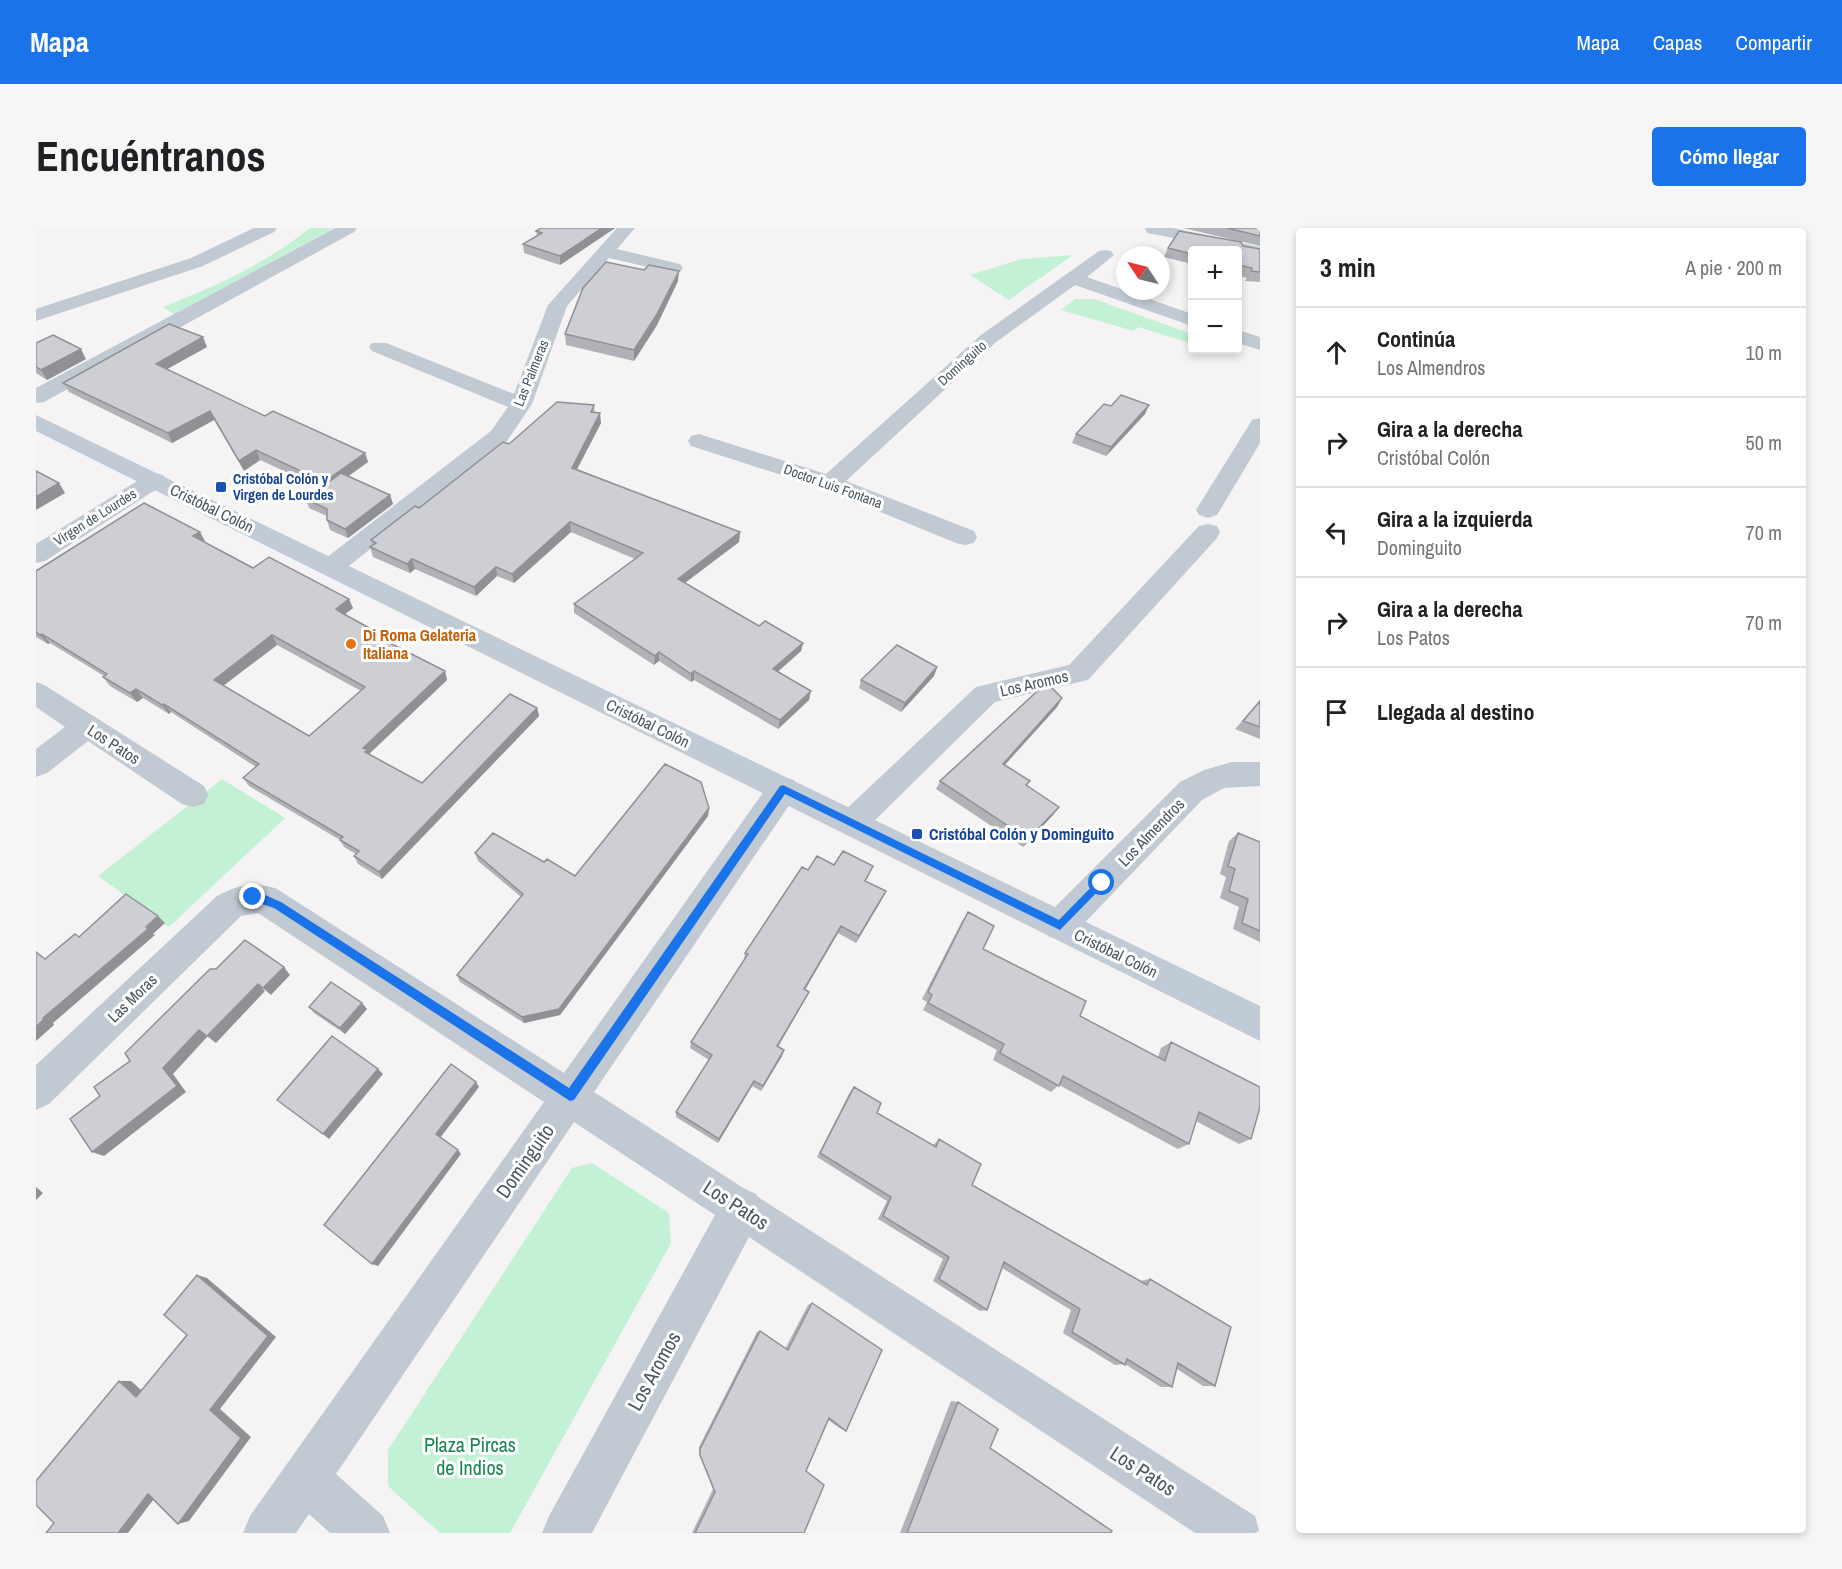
<!DOCTYPE html>
<html lang="es">
<meta charset="utf-8">
<style>
body{margin:0;font-family:"Archivo Narrow",sans-serif;background:#f6f6f6;color:#202124}
.controls{position:absolute;right:18px;top:18px;display:grid;overflow:hidden;border-radius:6px;box-shadow:0 3px 9px #0003}
.controls button{width:54px;height:54px;display:grid;place-items:center;padding:0;border:0;border-bottom:2px solid #e0e0e0;background:#fff;color:#202124;font:30px sans-serif}
.compass{position:absolute;left:1080px;top:18px;width:54px;height:54px;border-radius:50%;background:#fff;box-shadow:0 3px 9px #0003;rotate:305deg}
.stop{position:absolute;width:18px;height:18px;margin:-14px;border:4px solid #1a73e8;border-radius:50%;background:#fff}
.stop.end{background:#1a73e8;border-color:#fff;box-shadow:0 2px 6px #0008}
.list{margin:0;padding:0;list-style:none}
h2{display:flex;justify-content:space-between;align-items:center;height:78px;margin:0;padding:0 24px;font-size:26px}
h2 small{font-size:20px;font-weight:400;color:#757577}
.list li{display:grid;grid-template-columns:39px 1fr auto;gap:18px;align-items:center;box-sizing:border-box;height:90px;padding:0 24px;border-top:2px solid #e0e0e0}
.list b{display:block;font-size:22px;white-space:nowrap}
.list p{margin:0;font-size:20px;white-space:nowrap;color:#757577}
.list em{font-size:20px;font-style:normal;color:#757577}
.icon{flex:none;width:33px;height:33px;fill:none;stroke:currentColor;stroke-width:2;stroke-linecap:round;stroke-linejoin:round}
.map{position:relative;flex:none;width:1224px;height:1305px;overflow:hidden;border-radius:6px}
header{display:flex;align-items:center;gap:36px;box-sizing:border-box;height:84px;padding:0 30px;background:#1a73e8;color:#fff}
header strong{font-size:28px}
nav{display:flex;gap:33px;margin-inline-start:auto;font-size:21px}
.intro{display:flex;align-items:center;justify-content:space-between;box-sizing:border-box;height:144px;padding:0 36px}
h1{margin:0;font-size:42px}
.button{padding:15px 27px;border-radius:6px;background:#1a73e8;color:#fff;font-size:21px;font-weight:700}
main{display:flex;gap:36px;padding:0 36px}
aside{flex:1;background:#fff;border-radius:6px;box-shadow:0 3px 9px #0003}
.map>svg:first-child{display:block}
.green{fill:#c3f1d5}
.lines{fill:none;stroke-linecap:round;stroke-linejoin:round}
.street{fill:#c1cad2;fill-rule:evenodd}
.secondary{fill:#c1cbd6;fill-rule:evenodd}
.wall{fill:#b0b2b7;fill-rule:evenodd}
.shaded-wall{fill:#909195}
.building{fill:#cdcfd5;stroke:#909195;stroke-width:1.5;fill-rule:evenodd}
.route{fill:#1a73e8}
.transit-dot{fill:#1a4fb4;stroke:#fff;stroke-width:2}
.food-dot{fill:#e8710a;stroke:#fff;stroke-width:2}
.labels{text-anchor:middle;stroke-width:6;stroke-linejoin:round;paint-order:stroke}
.far-street-label{font-size:14px;fill:#4a5661;stroke:#fff}
.far-transit-label{font-size:14px;font-weight:bold;fill:#164399;stroke:#fff;text-anchor:start}
.street-label{font-size:16px;fill:#4a5661;stroke:#fff}
.food-label{font-size:16px;font-weight:bold;fill:#c56008;stroke:#fff;text-anchor:start}
.transit-label{font-size:16px;font-weight:bold;fill:#164399;stroke:#fff;text-anchor:start}
.near-street-label{font-size:20px;fill:#4a5661;stroke:#fff}
.near-park-label{font-size:20px;fill:#17864f;stroke:#fff}
</style>
<header>
<strong>Mapa</strong>
<nav><a>Mapa</a><a>Capas</a><a>Compartir</a></nav>
</header>
<div class="intro"><h1>Encuéntranos</h1><a class="button">Cómo llegar</a></div>
<main>
<div class="map">
<svg width="1224" height="1305" viewBox="0 0 1224 1305">
<rect width="100%" height="100%" fill="#f5f3f3"/>
<!-- green -->
<path class="green" d="M274 0H298L138 86 127 79C180 58 229 36 274 0Z
M1037 27 973 72 934 47 986 31Z
M1039 71H1058L1156 106V116L1103 99 1098 103 1025 82Z
M186 551 249 590 133 699 62 648Z
M556 935 633 985 635 1015 474 1305H404L352 1258V1222L536 940Z"/>
<g class="lines">
<!-- street -->
<path class="street" d="M218 0H241L238 4 167 38 0 93V81L155 30Z
M299 0H321L318 4 8 174 0 175V160Z
M581 0H599L581 21 644 36 647 40 644 44 638 45 573 30 531 78 496 176 471 213 304 345 295 347 286 345 282 339 286 333 455 203 472 179 336 123 333 119 336 115H350L478 166 512 77Z
M1109 0H1137L1224 19V29L1202 25V22L1111 5Z
M1069 22 1075 23 1078 27 1051 49 1156 86V98L1039 57 959 115 810 253 938 303 941 309 938 315 929 317 920 315 786 260 655 218 652 213 655 208 663 206 790 246 945 107 1063 23Z
M1202 102 1224 109V122L1202 115Z
M1224 190V215L1184 282 1181 287 1172 290 1163 287 1160 282 1213 197 1216 192Z
M119 245 127 247 131 252 127 257 9 333 0 335V316L111 247Z
M1172 296 1181 298 1184 304 1181 310 1052 452 959 474 827 604 816 608 805 604 800 595 805 586 940 459 1033 437 1163 298Z
M0 454 10 458 168 558 172 567 168 576 157 579 146 576 52 513 11 545 0 549V521L29 499 0 479Z
M1196 534H1224V558L1188 560 1166 572 1036 708 1024 712 1012 708 1007 697 1012 686 1144 554 1168 542Z
M747 549 758 552 762 561 758 570 558 864 709 961 720 966 722 969 1219 1288 1224 1305H1159L713 1009 556 1305H506L513 1288 679 987 538 894 300 1246 347 1288 354 1305H294L273 1286 260 1305H207L214 1288 508 874 222 685 205 688 13 876 0 882V837L181 668C202 657 219 653 241 661L528 845 736 552Z"/>
<!-- secondary -->
<path class="secondary" d="M0 187 1224 778V813L0 203Z"/>
</g>
<!-- wall -->
<path class="wall" d="M505 0H579L524 37 488 25 487 16 501 8 500 3Z
M1147 0H1224V18Z
M1207 18 1224 21V54L1209 53 1211 50 1202 47V22H1156V36L1128 29 1132 20Z
M642 53 621 97 598 133 530 117 529 106Z
M0 115 50 131 11 152 0 145Z
M171 119 131 141 229 188 329 225 332 234 312 248 354 267 357 276 312 310 294 302 291 292V288L273 280 270 271 285 260 224 232 208 243 178 192 136 215 33 164 27 155Z
M558 177 559 185 565 195 541 241 704 304 703 314 649 355 723 398 767 415 765 423 742 444 773 472 742 501 658 452 655 454 623 433 618 437 538 385V376L599 331 535 304 478 355 461 348 440 368 379 341 374 345 337 329 334 319 336 318 335 312 383 280 473 216Z
M1075 178 1109 186 1070 228 1036 215 1040 206Z
M169 313 168 314 217 340 317 380 308 387 337 402 339 408 409 443 411 452 333 526 334 527 386 555 501 480 503 488 346 651 322 636 318 628 320 626 308 619 304 612 213 558 207 550 220 539 135 484 133 486 107 470 101 474 74 458 67 449 68 448 14 415 12 416 0 409V343ZM241 417 325 463 273 508 187 457Z
M901 439 898 448 865 484 823 460 825 452Z
M1026 470 1021 479 969 537 994 553 991 557 1023 579 1017 587 987 619 900 561 904 553Z
M1224 473V511L1199 501Z
M673 580 672 588 524 787 488 795 424 754 421 747 485 669 442 633 439 625 508 634 539 648Z
M1202 605 1224 614V714L1197 701 1203 679 1184 670 1190 649 1184 646 1193 613Z
M798 637 837 638 830 653 846 671 820 715 802 705 769 762 770 770 742 818 748 822 746 828 725 863 716 858 682 915 640 889V884L673 832 654 820 655 814 708 732 709 725 772 642Z
M932 684 947 721 1044 788 1122 829 1125 820 1135 814 1215 911 1203 916 1160 893 1153 916 1142 921 1023 857 1015 864 957 832 961 822 887 782 891 774 886 771 926 693Z
M326 775 331 781 309 806 278 785 273 779Z
M818 859 841 885 897 918 898 916 903 911 936 957 1104 1053 1114 1051 1179 1158H1167L1141 1141 1136 1159H1125L1089 1136 1079 1137 1027 1105 1035 1082 966 1040 951 1082 944 1083 897 1053 907 1031 842 991 851 973 781 929 814 864Z
M776 1075 810 1203 805 1201 792 1192 770 1243 768 1305H656L677 1261 663 1225V1219L721 1104 724 1103 749 1121 772 1077Z
M915 1173 922 1174 954 1220 1075 1305H864Z"/>
<!-- shaded-wall -->
<path class="shaded-wall" d="M566 0H579L524 37V28Z
M643 43 642 53 621 97 598 133V122Z
M167 109 171 119 124 145 120 136Z
M45 121 50 131 11 152 5 142Z
M1113 177 1109 186 1070 228 1075 219Z
M174 183 178 192 136 215 132 205Z
M564 185 565 195 537 249 536 240Z
M220 222 224 232 208 243 203 233Z
M329 225 332 234 292 263 288 254Z
M23 255 29 265 0 282V269Z
M354 267 357 276 312 310 309 301Z
M534 294 535 304 478 355 476 346Z
M164 304 169 313 162 318 157 308Z
M704 304 703 314 642 360V351Z
M376 331 379 341 374 345 371 336Z
M460 339 461 348 440 368 438 359Z
M313 371 317 380 304 390 300 381Z
M6 406 14 415 12 416 4 407Z
M236 407 241 417 183 461 178 452Z
M767 415 765 423 735 449 737 441Z
M623 424V433L618 437 619 428Z
M901 439 898 448 865 484 869 475Z
M409 443 411 452 333 526 336 531 333 533 327 520Z
M658 443V452L655 454V446Z
M100 461 107 470 101 474 94 465Z
M775 463 773 472 742 501 744 492Z
M1026 470 1021 479 962 544 967 536Z
M128 476 135 484 133 486 126 477Z
M501 480 503 488 346 651 343 644Z
M1023 579 1017 587 987 619 992 611Z
M673 580 672 588 524 787 488 795 486 789Z
M850 663 846 671 820 715 823 708Z
M122 688 129 695 117 706 119 707 17 795 18 797 0 813V799L7 790Z
M805 698 802 705 765 768 768 761Z
M248 739 254 747 235 767 227 760Z
M222 756 229 763 180 815 171 808Z
M773 764 770 770 739 824 741 818Z
M326 775 331 781 309 806 304 800Z
M163 802 171 809 137 846 150 864 68 928 56 924 127 840Z
M748 822 746 828 725 863 727 858Z
M342 841 347 846 293 911 287 906Z
M718 853 716 858 682 915 683 911Z
M440 854 443 859 404 910 400 906Z
M422 922 425 926 342 1038 336 1036Z
M0 959 7 965 0 972Z
M161 1047 171 1050 240 1109 184 1181 215 1209 153 1293 142 1296 174 1182Z
M83 1153H95L112 1168 100 1169Z
M124 1263 92 1305H82L112 1266Z"/>
<!-- building -->
<path class="building" d="M505 0H566L524 28 487 16 506 5 500 3Z
M1191 0H1224V8Z
M1143 3 1205 14 1207 18 1224 21V44L1215 43 1216 40 1202 37V22H1156V26L1132 20Z
M570 34 608 42 613 37 643 43 621 86 598 122 529 106 547 60Z
M133 96 167 109 120 136 229 188 237 183 329 225 288 254 220 222 203 233 174 183 132 205 27 155Z
M17 107 45 121 5 142 0 139V115Z
M1085 167 1113 177 1075 219 1040 206 1068 176 1075 178Z
M521 174 558 177 555 184 564 185 536 240 704 304 642 351 723 398 729 393 767 415 737 441 775 463 744 492 658 443 655 446 623 424 619 428 538 376 607 325 534 294 476 346 460 339 438 359 376 331 371 336 334 319 340 315 335 312 379 278 383 280 467 214 473 216Z
M0 243 23 255 0 269Z
M305 245 354 267 309 301 291 292V281L270 271Z
M108 275 164 304 157 308 217 340 233 329 313 371 300 381 306 385 337 402 334 405 409 443 327 520 332 522 329 524 386 555 474 466 501 480 343 644 318 628 323 623 304 612 307 609 207 550 223 536 128 476 126 477 100 461 94 465 67 449 71 446 6 406 4 407 0 404V343ZM236 407 329 459 273 508 178 452Z
M861 417 901 439 869 475 825 452Z
M1012 456 1026 470 967 536 994 553 990 557 1023 579 992 611 904 553 1008 457Z
M1224 473V499L1207 493Z
M629 536 665 554 673 580 523 781 486 789 421 747 487 666 439 625 457 605 508 634 511 631 539 648Z
M1202 605 1224 614V703L1206 695 1212 671 1193 663 1199 641 1192 638Z
M807 623 837 638 829 653 850 663 823 708 805 698 768 761 773 764 741 818 748 822 727 858 718 853 683 911 640 884 676 827 655 814 712 726 709 725 766 639 772 642 781 628 798 637Z
M90 666 122 688 110 699 112 701 7 790 8 791 0 799V724L9 731 39 706 43 709Z
M932 684 958 698 947 721 1050 773 1044 788 1129 833 1135 814 1224 859V879L1215 911 1163 884 1153 916 1027 848 1023 858 964 825 968 816 892 775 896 767 892 764Z
M209 712 248 739 227 760 222 756 171 808 163 802 127 840 141 858 56 924 34 891 64 868 58 859 94 833 89 825 174 741H180Z
M295 754 326 775 304 800 273 779Z
M296 808 342 841 287 906 241 872Z
M415 836 440 854 400 906 422 922 336 1036 288 997Z
M818 859 845 875 841 885 900 919 903 911 945 936 936 957 1111 1057 1114 1051 1195 1099 1179 1158 1142 1135 1136 1159 1091 1131 1089 1137 1036 1104 1044 1081 968 1034 951 1082 903 1051 913 1029 847 988 855 969 784 925Z
M161 1047 232 1108 174 1182 205 1210 142 1296 112 1266 82 1305H10L18 1295 0 1277V1253L83 1153 100 1169 151 1107 128 1087Z
M776 1075 846 1122 810 1203 793 1190 770 1243 788 1257 768 1305H659L679 1264 664 1227V1221L724 1103 752 1122Z
M922 1174 962 1201 954 1220 1076 1303 1075 1305H871Z"/>
<!-- route -->
<path class="route" d="M747 557 1023 692 1062 652H1069L1070 655 1024 702 749 566 538 872 534 873 238 680 214 672 212 669 217 664 229 667 245 674 533 860 744 558Z"/>
<!-- markers -->
<g class="transit-dot">
<rect x="179" y="253" width="12" height="12" rx="3"/>
<rect x="875" y="600" width="12" height="12" rx="3"/>
</g>
<circle class="food-dot" cx="315" cy="416" r="6"/>
<g class="labels">
<!-- far-street labels -->
<g class="far-street-label">
<text transform="translate(926 135) rotate(-42)" y="5">Dominguito</text>
<text transform="translate(495 145) rotate(-68)" y="5">Las Palmeras</text>
<text transform="translate(797 258) rotate(20)" y="5">Doctor Luis Fontana</text>
<text transform="translate(59 289) rotate(-32)" y="5">Virgen de Lourdes</text>
</g>
<!-- far-transit labels -->
<g class="far-transit-label">
<text x="197" y="256">Cristóbal Colón y<tspan x="197" dy="16">Virgen de Lourdes</tspan></text>
</g>
<!-- street labels -->
<g class="street-label">
<text transform="translate(176 280) rotate(26)" y="6">Cristóbal Colón</text>
<text transform="translate(998 455) rotate(-13)" y="6">Los Aromos</text>
<text transform="translate(612 495) rotate(26)" y="6">Cristóbal Colón</text>
<text transform="translate(78 516) rotate(33)" y="6">Los Patos</text>
<text transform="translate(1115 604) rotate(-46)" y="6">Los Almendros</text>
<text transform="translate(1080 725) rotate(26)" y="6">Cristóbal Colón</text>
<text transform="translate(96 770) rotate(-44)" y="6">Las Moras</text>
</g>
<!-- food labels -->
<g class="food-label">
<text x="327" y="413">Di Roma Gelateria<tspan x="327" dy="18">Italiana</tspan></text>
</g>
<!-- transit labels -->
<g class="transit-label">
<text x="893" y="612">Cristóbal Colón y Dominguito</text>
</g>
<!-- near-street labels -->
<g class="near-street-label">
<text transform="translate(489 933) rotate(-55)" y="7">Dominguito</text>
<text transform="translate(700 977) rotate(33)" y="7">Los Patos</text>
<text transform="translate(618 1143) rotate(-61)" y="7">Los Aromos</text>
<text transform="translate(1107 1243) rotate(33)" y="7">Los Patos</text>
</g>
<!-- near-park labels -->
<g class="near-park-label">
<text x="434" y="1224">Plaza Pircas<tspan x="434" dy="23">de Indios</tspan></text>
</g>
</g>
</svg>
<div class="controls">
<button>+</button>
<button>−</button>
</div>
<svg class="compass" viewBox="-18 -18 36 36"><path d="M0-13l5 13h-10z" fill="#e53935"/><path d="M0 13l5-13h-10z" fill="#757577"/></svg>
<div class="stop" style="left:1066px;top:655px"></div>
<div class="stop end" style="left:217px;top:669px"></div>
</div>
<aside>
<h2>3 min<small>A pie · 200 m</small></h2>
<ul class="list">
<li><svg class="icon" aria-label="ahead" viewBox="0 0 24 24"><path d="M12 20V5M6 11l6-6 6 6"/></svg><div><b>Continúa</b><p>Los Almendros</p></div><em>10 m</em></li>
<li><svg class="icon" aria-label="right" viewBox="0 0 24 24"><path d="M7 20v-9h11M14 6l5 5-5 5"/></svg><div><b>Gira a la derecha</b><p>Cristóbal Colón</p></div><em>50 m</em></li>
<li><svg class="icon" aria-label="left" viewBox="0 0 24 24"><path d="M17 20v-9H6M10 6l-5 5 5 5"/></svg><div><b>Gira a la izquierda</b><p>Dominguito</p></div><em>70 m</em></li>
<li><svg class="icon" aria-label="right" viewBox="0 0 24 24"><path d="M7 20v-9h11M14 6l5 5-5 5"/></svg><div><b>Gira a la derecha</b><p>Los Patos</p></div><em>70 m</em></li>
<li><svg class="icon" aria-label="arrive" viewBox="0 0 24 24"><path d="M6 21V4h12l-3 4 3 4H6"/></svg><div><b>Llegada al destino</b></div></li>
</ul>
</aside>
</main>
